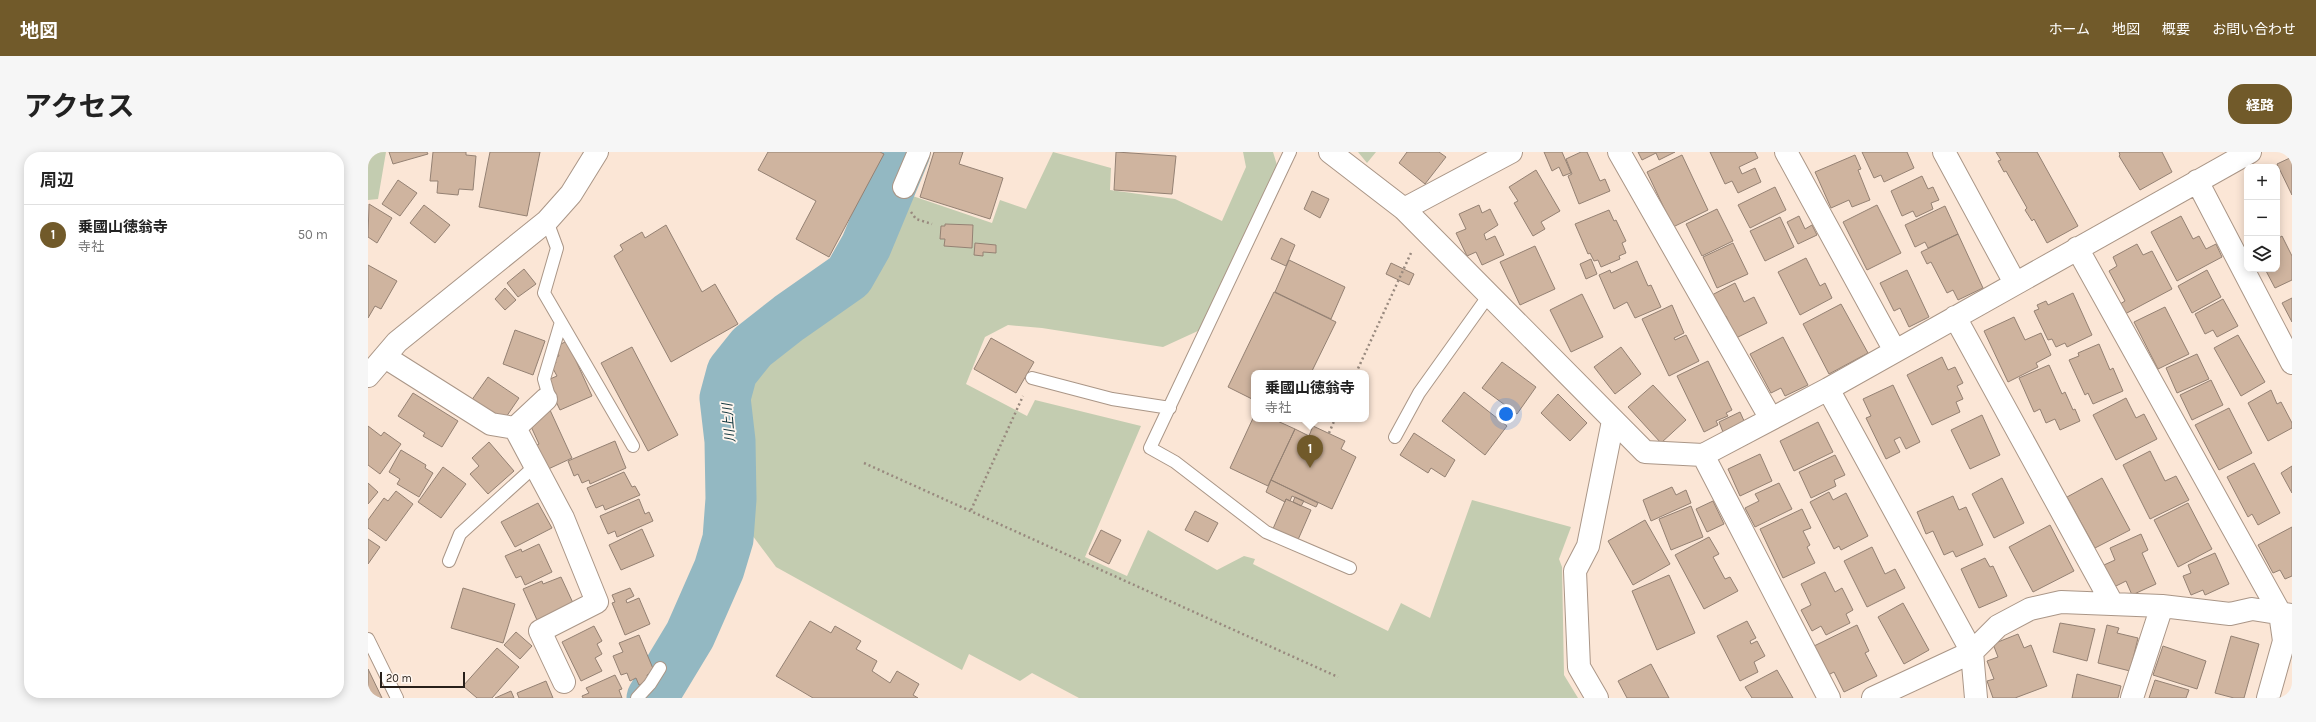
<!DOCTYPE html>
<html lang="ja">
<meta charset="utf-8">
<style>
body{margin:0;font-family:Karla,"Noto Sans JP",sans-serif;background:#f6f6f6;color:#222}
.controls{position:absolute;right:12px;top:12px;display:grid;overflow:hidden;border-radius:8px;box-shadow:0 2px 10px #0003}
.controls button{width:36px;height:36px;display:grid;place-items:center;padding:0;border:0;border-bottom:1px solid #e0e0e0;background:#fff;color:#222;font:20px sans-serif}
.scale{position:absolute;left:12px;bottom:10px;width:85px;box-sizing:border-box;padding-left:4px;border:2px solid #271f19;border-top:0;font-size:11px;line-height:14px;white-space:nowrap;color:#271f19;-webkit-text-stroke:3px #fff6ef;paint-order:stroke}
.you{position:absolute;left:1138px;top:262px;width:14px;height:14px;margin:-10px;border:3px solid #fff;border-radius:50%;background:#1a73e8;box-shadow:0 0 0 6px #1a73e833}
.badge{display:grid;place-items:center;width:26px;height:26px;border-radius:50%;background:#715a2a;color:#fff;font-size:13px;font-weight:700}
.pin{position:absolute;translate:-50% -33px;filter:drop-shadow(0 1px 2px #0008)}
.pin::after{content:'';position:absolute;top:21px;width:14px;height:12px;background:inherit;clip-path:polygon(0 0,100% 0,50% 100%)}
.popup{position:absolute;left:883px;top:218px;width:118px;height:52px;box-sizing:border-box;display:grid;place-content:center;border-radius:8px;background:#fff;filter:drop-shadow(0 1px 3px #0005);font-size:13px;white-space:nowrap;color:#767676}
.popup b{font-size:15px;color:#222}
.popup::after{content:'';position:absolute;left:50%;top:100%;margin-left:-8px;border:8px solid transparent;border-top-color:#fff}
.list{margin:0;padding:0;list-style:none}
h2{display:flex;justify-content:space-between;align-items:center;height:52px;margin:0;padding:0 16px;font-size:17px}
h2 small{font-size:13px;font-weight:400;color:#767676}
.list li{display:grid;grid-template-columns:26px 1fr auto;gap:12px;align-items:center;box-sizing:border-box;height:60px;padding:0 16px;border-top:1px solid #e0e0e0}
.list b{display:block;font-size:15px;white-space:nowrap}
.list p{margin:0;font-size:13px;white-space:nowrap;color:#767676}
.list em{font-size:13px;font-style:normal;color:#767676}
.icon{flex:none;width:22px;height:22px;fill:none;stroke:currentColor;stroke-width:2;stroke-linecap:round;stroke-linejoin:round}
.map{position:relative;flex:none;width:1924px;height:546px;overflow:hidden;border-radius:16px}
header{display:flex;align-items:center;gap:24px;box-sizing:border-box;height:56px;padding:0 20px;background:#715a2a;color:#fff}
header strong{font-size:19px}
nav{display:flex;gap:22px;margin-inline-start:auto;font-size:14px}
.intro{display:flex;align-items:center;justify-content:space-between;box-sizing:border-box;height:96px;padding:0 24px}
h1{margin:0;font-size:28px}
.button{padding:10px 18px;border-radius:16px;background:#715a2a;color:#fff;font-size:14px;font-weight:700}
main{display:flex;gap:24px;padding:0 24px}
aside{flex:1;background:#fff;border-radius:16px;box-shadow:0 2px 10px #0003}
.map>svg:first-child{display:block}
.green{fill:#c3ccb0}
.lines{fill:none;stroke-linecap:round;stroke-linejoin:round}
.river{stroke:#93b8c2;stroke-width:51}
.building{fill:#cfb49f;stroke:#948173}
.lane-casing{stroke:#aa9687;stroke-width:14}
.street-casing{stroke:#aa9687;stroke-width:24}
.secondary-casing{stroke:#aa9687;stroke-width:24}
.path{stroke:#98897e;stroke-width:2.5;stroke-dasharray:2 3;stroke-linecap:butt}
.lane{stroke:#fff;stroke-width:12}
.street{stroke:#fff;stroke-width:22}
.secondary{stroke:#fff;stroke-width:22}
.labels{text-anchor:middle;stroke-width:3.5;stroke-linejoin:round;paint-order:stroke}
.water-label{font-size:13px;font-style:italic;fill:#0a3038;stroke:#fff6ef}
</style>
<header>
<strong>地図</strong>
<nav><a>ホーム</a><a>地図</a><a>概要</a><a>お問い合わせ</a></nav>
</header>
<div class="intro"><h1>アクセス</h1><a class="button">経路</a></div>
<main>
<aside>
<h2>周辺<small></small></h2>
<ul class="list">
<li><span class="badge">1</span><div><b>乗國山徳翁寺</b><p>寺社</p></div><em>50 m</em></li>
</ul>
</aside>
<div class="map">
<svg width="1924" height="546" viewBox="0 0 1924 546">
<rect width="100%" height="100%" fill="#fbe6d6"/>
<!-- green -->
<path class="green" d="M0 0H18L10 47 0 48Z
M685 0 743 16 742 38 807 47 854 69 878 15 875 0H905L909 13 832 178 795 195 674 176 640 173 617 185 598 232 659 264 667 248 773 274 717 405 759 424 780 378 849 418 876 404 887 407 885 412 1020 479 1033 451 1062 466 1104 348 1203 375 1191 407 1194 415 1196 523 1210 546H711L664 521 652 529 601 502 594 518 408 415 370 364 364 255 370 229 384 206 404 186 444 155 484 128 503 95 530 39 624 71 632 48 658 57Z
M990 0H1008L999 11Z"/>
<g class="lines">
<!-- river -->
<path class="river" d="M284 546 322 483 351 417 360 387 363 347 362 289 357 246 364 220 384 195 421 166 481 124 498 94 537 0"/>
</g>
<!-- building -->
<path class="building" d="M21 0H59L60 2 25 12Z
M65 0H98V3L108 4 105 38 91 37 90 43 69 41 70 29H62Z
M122 0H172L159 64 111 55Z
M400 0H512L516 2 461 105 428 87 448 49 390 18Z
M566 0H595L591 12 635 26 622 67 552 45Z
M748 0 808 4 804 42 746 38Z
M1039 0H1071L1078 5 1057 32 1031 11Z
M1176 0H1194L1203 21 1195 24 1191 15 1184 19Z
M1213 0H1219L1232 29 1237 27 1242 39 1211 52 1200 24 1204 22 1198 7Z
M1270 0H1307L1291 8 1288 1 1274 8Z
M1342 0H1387L1390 6 1371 15 1374 22 1387 16 1393 30 1370 41 1364 29 1357 32Z
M1494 0H1539L1546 16 1516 30 1513 23 1506 26Z
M1628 0H1669L1710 74 1679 91 1666 67 1664 69 1657 58 1659 56 1638 19 1636 20 1630 9 1633 8Z
M1751 0H1794L1804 20 1772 38 1751 4 1752 3Z
M1314 3 1340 58 1305 75 1279 20Z
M1487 3 1493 17 1490 18 1502 48 1484 55 1481 48 1463 56 1447 20Z
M1924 5V43L1909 12Z
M1168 18 1192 59 1173 70 1177 77 1165 84 1146 51 1150 49 1141 35Z
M1554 24 1560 37 1565 35 1571 48 1563 51 1565 57 1548 65 1545 59 1534 64 1523 39Z
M30 28 49 41 32 64 14 52Z
M1407 35 1418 58 1382 76 1370 53Z
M944 39 961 47 952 66 936 57Z
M1 52 24 66 9 91 0 85Z
M56 53 82 73 67 91 42 71Z
M1111 53 1114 61 1122 57 1130 73 1116 82 1118 88 1127 84 1136 103 1114 113 1108 100 1099 104 1088 81 1098 77 1091 62Z
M1509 53 1533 101 1499 118 1475 70Z
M1577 54 1590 82 1560 96 1557 90 1547 95 1537 73Z
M1349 57 1365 89 1334 104 1318 72Z
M1241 58 1246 69 1248 68 1258 89 1254 91 1258 101 1251 104 1252 107 1233 115 1230 108 1226 109 1222 101 1220 102 1207 72Z
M1431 64 1437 77 1444 73 1449 83 1430 92 1419 70Z
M1813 64 1825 87 1831 84 1838 97 1848 92 1854 105 1809 129 1783 80Z
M1412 65 1426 95 1397 109 1382 79Z
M577 72 605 73 604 96 576 94 577 87H572L573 74H577Z
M298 73 334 140 347 132 370 172 303 210 246 104 255 98 252 93 274 80 277 86Z
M1590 82 1615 136 1590 148 1585 138 1579 141 1563 110 1559 112 1553 100Z
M1914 84 1924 104V128L1907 136 1897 117H1909V87Z
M913 86 927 93 918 114 903 107Z
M607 91 628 93V101L615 100V104L606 103Z
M1365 91 1380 122 1349 136 1335 105Z
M1769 92 1775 103 1784 99 1804 137 1757 162 1752 152 1757 149 1741 119 1749 114 1745 105Z
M1167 94 1187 137 1152 153 1132 110Z
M1438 106 1452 134 1457 131 1464 146 1432 163 1410 120Z
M1223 107 1229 122 1218 127 1212 112Z
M921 108 977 135 963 167 907 140Z
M1269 109 1280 134 1283 133 1293 155 1267 166 1259 150 1246 157 1231 123 1242 118 1243 121Z
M1023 111 1046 122 1041 133 1018 122Z
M0 113 29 129 13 157 7 154 0 166Z
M156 117 168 132 150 145 139 131Z
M1539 118 1561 165 1541 175 1532 156 1526 159 1512 131Z
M1839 118 1853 145 1824 161 1810 134Z
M1367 131 1376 150 1386 145 1399 171 1368 186 1358 164 1353 167 1342 144Z
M137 136 148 148 137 158 127 147Z
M906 140 968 170 943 221H886V248L860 235Z
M1705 141 1724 183 1699 195 1697 191 1688 195 1684 187 1680 188 1666 159 1671 157 1669 153 1678 149 1680 153Z
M1214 142 1235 185 1203 200 1182 158Z
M1924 146V170L1914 151Z
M1855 147 1870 174 1849 185 1845 178 1837 182 1827 162Z
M1473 152 1500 201 1461 222 1435 172Z
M1304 153 1316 181 1306 186 1307 188 1318 183 1331 209 1301 224 1274 167Z
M1797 155 1821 202 1790 217 1766 170Z
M1646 165 1657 188 1673 181 1683 203 1668 211 1670 215 1640 230 1616 179Z
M147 178 177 189 165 223 135 212Z
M1870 183 1897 230 1873 244 1846 196Z
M1415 185 1440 233 1417 244 1413 236 1403 241 1382 202Z
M623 186 666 210 648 241 606 217Z
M199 189 224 244 192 258 182 237 185 236 182 227 189 224 183 213 188 211 186 206 191 204 187 195Z
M1731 192 1742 218 1745 216 1755 239 1725 252 1720 241 1717 243 1701 208 1711 204 1710 201Z
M264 195 310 283 280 299 233 211Z
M1253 195 1273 222 1247 242 1226 215Z
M1829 202 1841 227 1809 241 1798 216Z
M1574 205 1580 218 1587 215 1595 231 1589 234 1595 247 1588 250 1592 260 1564 273 1539 223Z
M1340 209 1364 258 1358 261 1360 264 1348 269 1350 273 1336 280 1309 224Z
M1134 210 1168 235 1149 262 1114 236Z
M1681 213 1694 242 1697 240 1705 258 1707 257 1712 269 1692 278 1687 267 1678 271 1672 257 1666 260 1651 226Z
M120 225 151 246 134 271 103 249Z
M1843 228 1855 253 1824 268 1812 243Z
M1285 233 1318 268 1293 291 1260 255Z
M1525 233 1552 290 1538 297 1532 285 1526 288 1532 300 1518 307 1498 266 1503 264 1495 247Z
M1903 238 1909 252 1913 250 1924 271V276L1900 289 1880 251Z
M1096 240 1139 274 1117 303 1074 269Z
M45 241 90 269 74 295 55 284 57 281 30 264Z
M1190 242 1219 271 1202 289 1173 261Z
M1758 246 1768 266 1776 262 1789 287 1748 308 1725 263Z
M1861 256 1884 301 1851 318 1827 273Z
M182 258 204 306 176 319 165 295 171 292 160 268Z
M1372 260 1377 271 1355 280 1351 270Z
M1614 263 1632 303 1602 317 1583 278Z
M886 264V267H905L927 277 900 334 862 316Z
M1450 270 1465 300 1426 319 1412 289Z
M0 274 13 284 16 280 33 292 12 322 0 313Z
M945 274 977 289 973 297 988 305 964 357 903 328 927 277 941 284Z
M1046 281 1087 308 1077 325 1063 316 1060 321 1032 303Z
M247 289 258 316 222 332 221 328 214 331 210 322 206 324 200 309Z
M121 290 146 319 120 342 102 322 111 314 104 306Z
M33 298 58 313 57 316 65 321 51 345 29 332 32 327 21 320Z
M1782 299 1797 329 1808 324 1821 348 1782 367 1755 313Z
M1392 302 1404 329 1372 344 1360 317Z
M1467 303 1477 323 1466 328 1468 334 1443 346 1431 320Z
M1886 311 1912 361 1890 373 1884 362 1880 365 1859 325Z
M1924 314V341L1913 321Z
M75 315 98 332 73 366 50 350Z
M256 320 264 335 267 334 272 343 237 358 235 353 228 356 219 336Z
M1634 326 1656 371 1626 386 1604 342Z
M1734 326 1762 378 1727 396 1699 345Z
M903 328 950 351 948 355 924 344 922 349 918 347 917 350 898 340Z
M0 331 10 340 0 352Z
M1411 331 1424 357 1387 375 1377 356 1391 349 1387 342Z
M1304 335 1308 343 1318 338 1323 351 1283 369 1275 348Z
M28 339 45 352 18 389 0 376V368L16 346 20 349Z
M1461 340 1465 348 1478 341 1500 384 1473 398 1471 394 1466 397 1442 350Z
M1585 344 1591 358 1598 355 1615 393 1588 405 1585 399 1576 403 1565 379 1558 382 1549 360Z
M927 345 936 349 933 354 925 350Z
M271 347 277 362 281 360 285 369 249 385 247 379 240 382 232 364Z
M918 347 943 358 929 390 904 379Z
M1345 349 1356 372 1339 380 1328 357Z
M170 351 184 376 147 395 133 370Z
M1820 351 1844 397 1810 415 1786 368Z
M1323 354 1335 385 1303 398 1291 367Z
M1434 357 1443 376 1435 379 1442 393 1439 395 1447 411 1415 426 1392 377Z
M827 359 850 371 840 390 817 378Z
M1277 368 1302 412 1265 433 1240 389Z
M1682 373 1706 419 1665 440 1641 395Z
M1924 375V424L1917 427 1912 418 1905 421 1890 393Z
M274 377 286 404 253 418 241 393Z
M733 378 753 388 741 412 721 402Z
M1773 382 1780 398 1774 401 1788 432 1764 443 1758 429 1746 435 1736 413 1747 408 1742 396Z
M1341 385 1351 402 1345 405 1357 427 1362 425 1370 439 1336 457 1307 403Z
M0 387 12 395 0 412Z
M171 392 184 420 157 433 153 424 148 426 137 404 153 397 154 400Z
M1504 395 1517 422 1527 417 1537 436 1499 455 1476 409Z
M1847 401 1861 432 1837 443 1835 438 1823 443 1815 424 1823 421 1820 413Z
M1617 406 1622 415 1625 414 1639 444 1611 456 1593 417Z
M1457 420 1467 440 1474 436 1485 458 1478 462 1482 471 1458 483 1453 474 1444 479 1433 458 1443 453 1433 432Z
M1301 423 1327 481 1289 498 1264 439Z
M193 425 205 451 169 468 155 437 174 429 175 432Z
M95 436 147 452 135 491 83 476Z
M262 436 266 444 258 448 259 451 271 446 282 472 257 483 244 451 247 450 244 443Z
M1535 451 1561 498 1536 512 1510 465Z
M442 469 463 481 467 474 493 489 488 497 509 509 504 519 522 531 529 519 551 532 545 543 550 546H445L408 524Z
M1379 469 1388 486 1382 489 1383 492 1389 489 1397 504 1386 510 1390 520 1372 529 1349 484Z
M1692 471 1727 477 1719 509 1685 500Z
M1489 473 1501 499 1497 501 1509 524 1476 540 1466 520 1460 523 1446 494Z
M1739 473 1751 476 1749 481 1770 486 1762 519 1730 511Z
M226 474 234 489 229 492 234 502 227 506 234 519 213 529 194 490Z
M148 480 164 494 152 507 136 493Z
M1650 482 1656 496 1663 493 1679 534 1647 546H1625L1619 529 1626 527 1619 509 1630 505 1625 492Z
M271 483 286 519 279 523 281 529 271 533 268 526 262 529 259 521 253 523 245 504 255 500 251 491Z
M1863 484 1891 492 1876 546H1866L1847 541Z
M1795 494 1838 509 1829 537 1785 523Z
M129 496 151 515 124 546H109L95 534Z
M1283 512 1301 546H1259L1250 529Z
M0 517 14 546H0Z
M1409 518 1425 546H1384L1377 535Z
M1709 522 1753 534 1750 546H1704Z
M247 523 254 537 251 538 254 546H215L214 544 221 541 218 536Z
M1787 528 1821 538 1818 546H1781Z
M178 529 185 546H151L149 541Z
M143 539 146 546H127Z"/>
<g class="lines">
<!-- lane casing -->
<g class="lane-casing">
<path id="lane" d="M922 0 782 296 807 310 898 380 982 416
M179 69 189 96 176 141 265 294
M664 226 744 247 802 256
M178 247 180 241 176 227 193 170
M1027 285 1051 241 1121 143
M81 409 92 382 167 314
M0 487 29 546
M269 546 282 532 292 516"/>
</g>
<!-- street casing -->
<g class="street-casing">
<path id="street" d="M962 0 1036 57 1277 300 1335 303 1460 237 1882 0
M1251 0 1403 267
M1418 0 1527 199
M1576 0 1647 131
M1829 29 1924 211
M536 35 551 0
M1036 57 1143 0
M1709 96 1912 461 1916 489 1900 546
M1587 165 1744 451
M17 205 123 272 147 276 178 247
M1460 237 1604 500 1608 546
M147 276 195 366 229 450 172 479 196 530
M1335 303 1461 546
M1229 546 1211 515 1207 419 1220 394 1245 269
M1505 546 1604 500 1630 474 1662 457 1693 450 1794 454 1862 462 1884 457 1923 463
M1764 546 1794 454"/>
</g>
<!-- secondary casing -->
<g class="secondary-casing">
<path id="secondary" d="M0 224 29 190 179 69 203 42 229 0"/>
</g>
<!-- path -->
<path class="path" d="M543 60 548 67 564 72
M988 221 1043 101
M961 281 967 267
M496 311 970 525
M603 358 655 244"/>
<!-- lane -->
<use href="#lane" class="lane"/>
<!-- street -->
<use href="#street" class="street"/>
<!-- secondary -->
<use href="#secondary" class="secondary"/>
</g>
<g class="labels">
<!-- water labels -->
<g class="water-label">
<text transform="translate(360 271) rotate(-95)" y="5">川上川</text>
</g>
</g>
</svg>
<div class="controls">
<button>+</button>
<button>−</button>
<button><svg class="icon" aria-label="layers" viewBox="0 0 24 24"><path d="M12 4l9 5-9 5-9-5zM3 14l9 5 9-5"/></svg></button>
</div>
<div class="scale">20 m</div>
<div class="you"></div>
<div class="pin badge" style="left:942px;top:316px">1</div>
<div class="popup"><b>乗國山徳翁寺</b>寺社</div>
</div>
</main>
